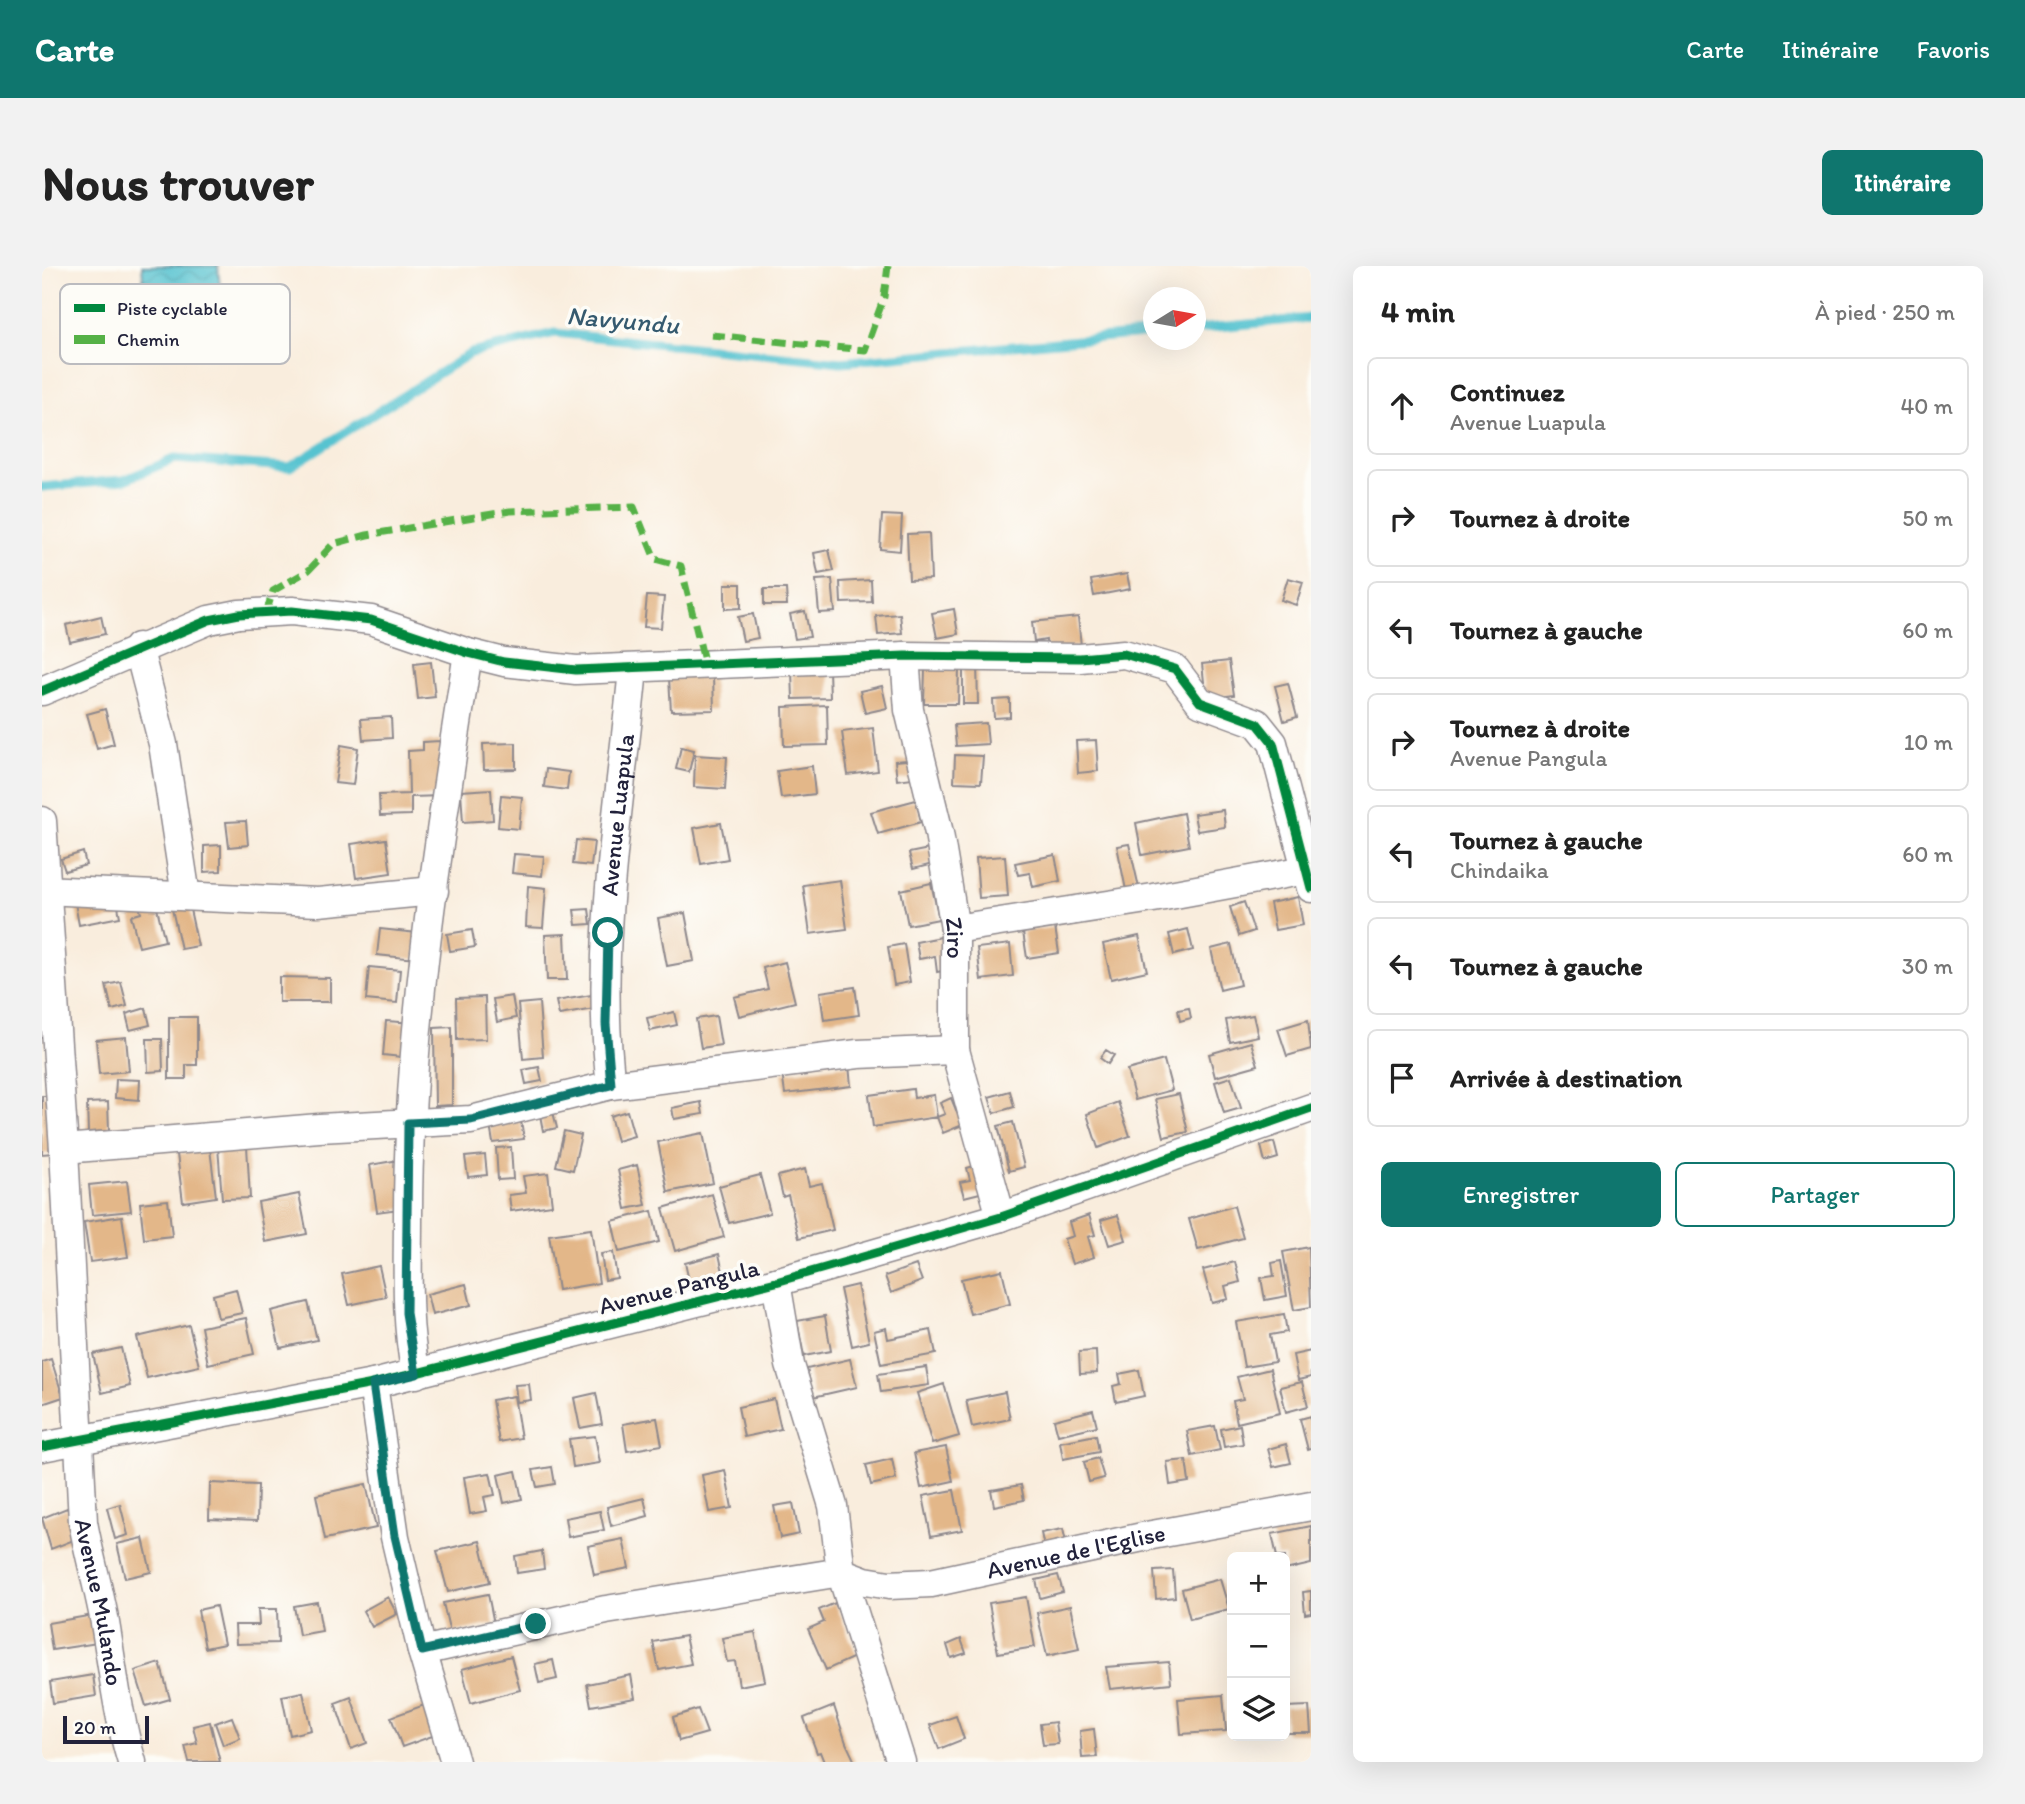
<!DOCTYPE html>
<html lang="fr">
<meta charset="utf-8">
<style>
body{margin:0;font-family:Itim,sans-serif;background:#f2f2f2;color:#222}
.controls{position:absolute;right:21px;bottom:21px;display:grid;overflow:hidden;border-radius:10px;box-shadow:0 7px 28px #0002}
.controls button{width:63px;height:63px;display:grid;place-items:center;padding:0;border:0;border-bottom:2px solid #e0e0e0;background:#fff;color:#222;font:35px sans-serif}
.compass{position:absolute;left:1101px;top:21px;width:63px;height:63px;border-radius:50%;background:#fff;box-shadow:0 7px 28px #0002;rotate:79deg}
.scale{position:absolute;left:21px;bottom:18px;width:86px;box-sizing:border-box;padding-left:7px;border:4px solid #22223b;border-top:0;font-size:19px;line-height:24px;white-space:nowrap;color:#22223b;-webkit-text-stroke:5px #fdfcf7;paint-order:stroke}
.stop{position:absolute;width:21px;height:21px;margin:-16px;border:5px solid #0f766e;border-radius:50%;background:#fff}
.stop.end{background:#0f766e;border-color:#fff;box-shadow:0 2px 7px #0008}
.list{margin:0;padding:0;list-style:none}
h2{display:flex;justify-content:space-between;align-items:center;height:91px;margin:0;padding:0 28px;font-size:30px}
h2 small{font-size:23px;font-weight:400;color:#767676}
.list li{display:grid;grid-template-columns:46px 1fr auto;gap:21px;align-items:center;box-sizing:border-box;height:98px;margin:0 14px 14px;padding:0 14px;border:2px solid #e0e0e0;border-radius:10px}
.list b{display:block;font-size:26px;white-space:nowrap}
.list p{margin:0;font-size:23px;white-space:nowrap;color:#767676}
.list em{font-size:23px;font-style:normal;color:#767676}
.actions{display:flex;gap:14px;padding:21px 28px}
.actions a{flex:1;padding:16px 0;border:2px solid #0f766e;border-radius:10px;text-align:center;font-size:24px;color:#0f766e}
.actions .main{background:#0f766e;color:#fff}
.icon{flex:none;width:38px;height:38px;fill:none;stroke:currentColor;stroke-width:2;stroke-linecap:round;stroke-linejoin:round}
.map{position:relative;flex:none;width:1269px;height:1496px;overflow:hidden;border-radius:10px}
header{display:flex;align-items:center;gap:42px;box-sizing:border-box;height:98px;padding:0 35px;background:#0f766e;color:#fff}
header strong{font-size:33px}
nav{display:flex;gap:38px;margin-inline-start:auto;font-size:24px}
.intro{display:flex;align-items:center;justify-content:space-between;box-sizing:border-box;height:168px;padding:0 42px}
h1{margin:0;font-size:49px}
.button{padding:18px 32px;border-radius:10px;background:#0f766e;color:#fff;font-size:24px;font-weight:700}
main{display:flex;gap:42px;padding:0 42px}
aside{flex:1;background:#fff;border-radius:10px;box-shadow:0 7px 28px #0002}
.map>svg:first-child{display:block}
.water{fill:url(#water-waves);stroke:#3c7286;stroke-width:2}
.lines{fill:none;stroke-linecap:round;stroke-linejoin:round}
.stream{stroke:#57c3d0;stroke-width:9}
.building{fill:#e3b789}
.street-casing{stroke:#8e888c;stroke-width:31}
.street{stroke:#fff;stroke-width:28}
.quiet{stroke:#55b146;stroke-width:7;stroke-dasharray:14 7;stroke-linecap:butt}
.cycleway-casing{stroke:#fdfcf7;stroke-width:13}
.cycleway{stroke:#00873e;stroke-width:9}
.route{stroke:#0f766e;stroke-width:9}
.labels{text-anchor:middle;stroke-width:7;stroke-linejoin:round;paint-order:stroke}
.street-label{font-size:24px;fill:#22223b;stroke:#fdfcf7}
.water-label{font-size:26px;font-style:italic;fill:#355a6f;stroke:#fdfcf7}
.key{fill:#fdfcf7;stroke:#bbbbbf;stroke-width:2}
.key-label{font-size:19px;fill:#22223b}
</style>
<header>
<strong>Carte</strong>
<nav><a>Carte</a><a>Itinéraire</a><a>Favoris</a></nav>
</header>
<div class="intro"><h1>Nous trouver</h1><a class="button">Itinéraire</a></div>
<main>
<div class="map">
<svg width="1269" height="1496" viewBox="0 0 1269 1496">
<defs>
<pattern id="water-waves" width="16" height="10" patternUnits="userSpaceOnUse" patternTransform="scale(1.75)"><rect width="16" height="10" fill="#57c3d0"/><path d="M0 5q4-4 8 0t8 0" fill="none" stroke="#4ba7b4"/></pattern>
</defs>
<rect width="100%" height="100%" fill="#fdfcf7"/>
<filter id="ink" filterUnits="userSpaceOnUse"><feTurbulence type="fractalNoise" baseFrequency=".0143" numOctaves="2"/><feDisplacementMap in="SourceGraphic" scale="14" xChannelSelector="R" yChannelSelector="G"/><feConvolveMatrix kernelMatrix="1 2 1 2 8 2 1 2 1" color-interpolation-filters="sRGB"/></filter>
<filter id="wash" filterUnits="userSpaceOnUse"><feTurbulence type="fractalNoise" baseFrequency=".00686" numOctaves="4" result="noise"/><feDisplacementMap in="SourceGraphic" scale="28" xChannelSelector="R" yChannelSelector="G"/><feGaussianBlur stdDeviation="1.57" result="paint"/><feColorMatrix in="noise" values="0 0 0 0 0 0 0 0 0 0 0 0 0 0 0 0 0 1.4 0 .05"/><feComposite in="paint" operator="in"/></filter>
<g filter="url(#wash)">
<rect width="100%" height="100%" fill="#f9eddd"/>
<!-- water -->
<path class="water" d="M100 0H176L183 79 106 77Z"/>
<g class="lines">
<!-- stream -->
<path class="stream" d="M1154 63 1269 52
M0 221 82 214 132 193 248 201 429 87 513 67 799 96 1112 67"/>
</g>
<g id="blocks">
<!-- building -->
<path class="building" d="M840 249 860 250 858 285 838 283Z
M887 267 889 313 867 314 865 268Z
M787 284 792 305 776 308 772 287Z
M1085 308 1088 323 1052 330 1049 314Z
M1246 312 1261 316 1254 339 1239 334Z
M790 313 793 346 777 347 774 314Z
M829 314 830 336 799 337 798 316Z
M683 318H699V342L683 343Z
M722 323H744L745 339H722Z
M605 330 622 331 619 362 602 361Z
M912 343 916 368 895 372 890 347Z
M763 345 768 371 753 373 748 348Z
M711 348 716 372 701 375 696 351Z
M858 348 860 367 836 369 834 350Z
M59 350 63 368 28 376 24 359Z
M1036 351 1039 380 1005 384 1004 374 992 376 990 356Z
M1187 395 1192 429 1164 433 1160 398Z
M389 396 393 431 376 433 372 398Z
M921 398H935L936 438H921Z
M883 402H917L916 438H882Z
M787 404 788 432 751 433 750 405Z
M671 410 672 444 629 445 627 412Z
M1246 417 1255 451 1242 455 1233 420Z
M840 420 845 442 823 447 818 425Z
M968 433V451L952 452 951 434Z
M785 439 786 479 742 480 741 441Z
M63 443 72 478 55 483 45 448Z
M349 451 350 472 321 474 319 453Z
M944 457 946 478 914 480 912 459Z
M831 462 836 505 806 509 800 466Z
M1054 474 1056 505 1036 507 1034 475Z
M398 475 399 530 369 531V549L338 550 337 529 367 528 366 485 381 484V476Z
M474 477V503L442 504 441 478Z
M299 479 316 482 311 519 293 517Z
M639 481 652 484 647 506 634 503Z
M653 489 685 491 683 523 652 521Z
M913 489 941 490 939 517 912 516Z
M877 493 879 511 855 514 853 495Z
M770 500 773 528 739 532 735 505Z
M504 503 527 506 525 524 502 521Z
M449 523 451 554 421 556 419 525Z
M459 529 480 531 477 563 456 561Z
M874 534 879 556 836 568 829 546Z
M1181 544 1183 561 1155 565 1152 548Z
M1141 547 1147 580 1100 589 1094 557Z
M204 555 206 579 187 581 184 556Z
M679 557 686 593 659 598 652 562Z
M344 573 349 607 314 612 309 578Z
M534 574 552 576 549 600 531 598Z
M1087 578 1098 626 1085 629 1075 580Z
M179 579V605L162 606V580Z
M892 582 895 597 871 603 867 587Z
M41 586 44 599 23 605 19 593Z
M472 588 502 590 500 610 470 607Z
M1013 589 1018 615 991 621 988 607 976 609 973 597Z
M963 590 966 630 937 632 934 592Z
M798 614 805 663 768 668 761 619Z
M889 617 897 653 866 659 859 624Z
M486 620 504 622 501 662 484 661Z
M74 630 78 651 37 659 33 637Z
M1256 631 1261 659 1233 664 1228 637Z
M113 634 123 675 97 681 89 650 99 647 96 637Z
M1202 636 1212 665 1197 670 1188 641Z
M147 639 156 680 139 683 130 643Z
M547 643 549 658 534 659 532 644Z
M643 647 652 695 625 700 616 652Z
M1013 661 1017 687 985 692 981 666Z
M338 663 375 667 373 693 335 689Z
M1146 663 1151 684 1132 689 1127 668Z
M430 664 433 681 408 685 405 668Z
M523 668 525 714H505L503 669Z
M904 670 911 703 895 706 893 690 877 693 874 676Z
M1097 670 1105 705 1069 713 1061 678Z
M862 678 868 716 852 719 846 681Z
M968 678 971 710 939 714 935 682Z
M1189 678 1198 719 1178 724 1169 683Z
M743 696 753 736 697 750 692 731 726 723 721 702Z
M327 701 358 704 355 737 324 734Z
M237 711 288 712V736H237Z
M79 716 85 740 70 744 64 719Z
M813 721 817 749 782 754 778 726Z
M556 728 558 742 517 749 514 735Z
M470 730 474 752 455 756 451 733Z
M443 731 444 773 415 774 414 732Z
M497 736 501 791 481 793 476 738Z
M104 742 108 759 88 764 84 748Z
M1147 742 1149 752 1138 755 1136 744Z
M632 746 635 759 608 765 605 752Z
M1211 749 1216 770 1188 776 1184 754Z
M674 750 679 779 659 782 654 753Z
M127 751H155V799H144V813H127Z
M1266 754 1269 783 1245 790 1236 763Z
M344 755 372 757 369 792 341 789Z
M410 761V839L393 840 392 762Z
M84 771 87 805 57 808 54 774Z
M105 773H120L121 805 106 806Z
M1209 776 1216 799 1173 811 1167 788Z
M1064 784 1072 789 1066 798 1058 792Z
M1122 794 1130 824 1093 834 1085 804Z
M807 799 809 820 743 828 740 807Z
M497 801 500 815 484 818 481 804Z
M1189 811 1199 842 1182 847 1173 816Z
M74 813 98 814 97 834 73 832Z
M871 823 872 832 892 829 895 851 831 861 827 829Z
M968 825 972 841 952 847 947 831Z
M1137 828 1146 866 1122 871 1113 833Z
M0 830H6L11 887 0 888Z
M909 832 914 844 921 840 928 856 901 867 895 851 903 848 898 837Z
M66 836 67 865 46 866 45 837Z
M659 836 661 848 632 853 630 842Z
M1076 836 1088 870 1056 882 1045 848Z
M585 845 592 870 575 875 568 850Z
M511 846 515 862 501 865 498 849Z
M479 855 482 873 451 877 448 859Z
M971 856 982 901 967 905 956 860Z
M522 865 539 869 531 904 514 900Z
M661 867 671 917 626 926 616 876Z
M1232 876 1236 892 1223 896 1219 880Z
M205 880 208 932 180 933 176 881Z
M469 881 471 913 456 914 454 882Z
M168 883 174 931 141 936 135 888Z
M443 889 445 909 426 911 423 891Z
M357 894 365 942 335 946 328 899Z
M939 898 946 925 922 931 918 916 928 914 925 902Z
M595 899 604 939 584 943 576 904Z
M763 903 767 920 780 917 791 964 757 972 746 929 741 931 736 910Z
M506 907 510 939 469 945 467 929 484 927 481 910Z
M718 909 728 947 687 957 677 920Z
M85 915 89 945 50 949 47 919Z
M257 928 265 968 223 976 216 936Z
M670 928 682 971 633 985 621 942Z
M126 934 130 970 102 973 98 937Z
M1192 940 1201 972 1156 984 1147 953Z
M610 945 617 976 577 986 570 955Z
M1047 949 1053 969 1046 971 1052 991 1030 998 1022 973 1031 970 1027 956Z
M1076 949 1084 974 1067 979 1059 954Z
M80 950 86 991 48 996 42 956Z
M549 963 557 1017 516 1024 507 969Z
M1267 981 1269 1041 1252 1044 1241 986Z
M571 986 575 1012 563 1014 559 988Z
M677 988 681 1006 647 1015 643 997Z
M1239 995 1245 1030 1223 1034 1219 1012 1232 1010 1230 997Z
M1193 996 1198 1016 1183 1020 1186 1033 1170 1037 1161 1004Z
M874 999 880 1015 849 1027 843 1010Z
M337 1000 344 1031 307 1039 300 1008Z
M960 1004 968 1038 928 1048 919 1013Z
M424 1018 429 1039 390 1049 385 1028Z
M815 1019 827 1076 810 1080 798 1023Z
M194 1023 200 1047 176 1052 171 1029Z
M266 1036 275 1074 238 1082 229 1045Z
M1242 1048 1245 1066 1228 1069 1233 1096 1202 1101 1194 1056Z
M783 1050 789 1085 762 1090 755 1055Z
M204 1052 212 1088 166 1098 159 1061Z
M147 1059 157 1100 105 1112 95 1071Z
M844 1062 846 1073 889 1064 894 1088 839 1098 832 1065Z
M79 1082 88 1120 60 1127 51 1088Z
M1054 1085 1055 1107 1038 1108 1037 1086Z
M1269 1085V1111L1256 1114 1251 1089Z
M9 1093 21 1131 0 1138V1096Z
M808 1093 815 1121 771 1131 765 1103Z
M884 1101 887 1119 839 1126 836 1108Z
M1228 1103 1238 1147 1195 1157 1191 1135 1201 1133 1195 1111Z
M1097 1104 1102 1130 1074 1136 1071 1120 1079 1118 1077 1108Z
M1260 1116 1266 1140 1244 1146 1238 1121Z
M487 1118 489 1134 475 1136 473 1119Z
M902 1118 917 1170 890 1178 875 1127Z
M963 1126 968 1153 930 1161 924 1134Z
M554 1127 560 1158 538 1162 532 1132Z
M472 1130 479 1172 457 1176 450 1134Z
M732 1133 739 1163 702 1171 696 1141Z
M1051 1144 1055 1160 1016 1169 1012 1154Z
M1269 1150V1183L1266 1184 1258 1153Z
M615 1152 620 1179 585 1185 581 1158Z
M1198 1159 1201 1178 1182 1181 1179 1163Z
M1173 1160 1178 1184 1150 1190 1145 1165Z
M1054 1169 1057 1186 1021 1193 1018 1176Z
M553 1170 558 1197 531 1201 527 1173Z
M1244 1178 1249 1197 1231 1201 1226 1183Z
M904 1181 911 1215 879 1222 872 1187Z
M1056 1192 1062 1212 1047 1216 1042 1196Z
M850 1193 854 1213 829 1219 824 1199Z
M1144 1194 1147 1216 1128 1219 1125 1196Z
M510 1201 513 1218 495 1221 491 1204Z
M683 1204 690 1242 667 1246 660 1209Z
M474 1205 480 1233 462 1237 456 1209Z
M448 1207 453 1229 442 1231 445 1245 428 1248 422 1211Z
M168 1217 216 1219 215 1255 167 1253Z
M324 1218 334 1262 283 1273 274 1229Z
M979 1219 982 1234 952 1240 949 1224Z
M912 1224 920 1264 889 1270 881 1230Z
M602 1232 606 1250 569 1260 565 1241Z
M751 1237 757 1268 738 1272 732 1240Z
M78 1238 86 1269 73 1273 65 1242Z
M25 1242 37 1272 9 1283 0 1252Z
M558 1245 562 1264 526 1271 523 1252Z
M1269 1260V1298L1243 1304V1291H1235L1230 1268Z
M1021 1263 1025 1281 1003 1286 999 1267Z
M101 1272 109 1306 83 1312 75 1278Z
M581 1273 587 1302 552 1309 546 1280Z
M438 1275 448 1316 406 1326 395 1285Z
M500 1285 502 1303 475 1307 473 1290Z
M1131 1304 1133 1331 1114 1333 1112 1305Z
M1016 1309 1021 1326 998 1332 994 1314Z
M1178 1313 1187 1343 1148 1353 1140 1323Z
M1269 1325V1347L1263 1348 1261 1326Z
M446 1328 452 1358 408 1367 401 1337Z
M346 1331 355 1348 330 1361 321 1345Z
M984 1331 993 1381 956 1387 947 1337Z
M275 1336 280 1365 257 1369 252 1340Z
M793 1337 815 1390 784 1404 766 1363 782 1356 777 1344Z
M174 1340 182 1378 163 1382 156 1344Z
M1028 1340 1037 1383 1005 1390 995 1347Z
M216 1343H235L236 1377 194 1378 193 1359H217Z
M57 1348 62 1376 10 1384 6 1357Z
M713 1366 723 1415 697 1420 693 1395 685 1396 680 1372Z
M643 1370 649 1398 617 1404 611 1376Z
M919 1373 924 1387 909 1392 905 1379Z
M469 1390 478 1424 429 1437 420 1403Z
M511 1394 515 1413 497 1417 493 1398Z
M1127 1396 1129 1417 1068 1423 1064 1401Z
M118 1397 128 1433 104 1440 93 1405Z
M51 1409 54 1430 11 1437 8 1416Z
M589 1409 593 1432 549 1440 545 1418Z
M261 1426 269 1464 248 1469 240 1430Z
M1181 1429 1184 1465 1139 1468 1136 1433Z
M309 1431 325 1477 309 1483 293 1437Z
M385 1438 396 1468 360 1481 349 1451Z
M792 1440 804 1477 813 1496H782L778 1486 775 1487 762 1452Z
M1267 1440 1269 1467H1243V1441Z
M656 1443 665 1467 637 1475 631 1451Z
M914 1450 922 1473 897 1483 888 1459Z
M190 1451 198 1472 181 1479 173 1457Z
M168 1456 178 1496H147L143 1480 155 1477 151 1460Z
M1013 1456 1016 1478 1001 1479 998 1458Z
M1052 1463 1055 1491 1040 1492 1038 1465Z"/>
</g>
</g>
<g filter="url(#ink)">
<use href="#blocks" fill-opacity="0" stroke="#8e888c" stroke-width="2"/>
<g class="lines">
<!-- street casing -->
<g class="street-casing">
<g id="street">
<path d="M96 381 121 478 144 630"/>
<path id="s1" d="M863 390 867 444 897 567 913 663V784L959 951"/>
<path d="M0 425 167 354 197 348 250 345 329 354 426 387 462 396 534 404 863 390 1038 392 1082 388 1133 403 1158 436 1215 457 1231 477 1269 622"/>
<path id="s2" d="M0 555 22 883 41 1256C47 1290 57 1323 63 1357 71 1404 76 1451 90 1496"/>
<path d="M0 624 276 636 392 625"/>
<path d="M913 663 1111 632 1269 603"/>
<path id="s3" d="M569 819C552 682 578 540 591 403"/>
<path d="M22 883 277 862 429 854 569 819 816 788 913 784"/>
<path d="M734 1016 748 1099 791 1240 799 1306 859 1496"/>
<path d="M374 1108C363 1054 366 1004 366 950 366 762 397 573 426 387"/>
<path d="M331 1118 353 1271 380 1385 413 1496"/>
<path d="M0 1181 331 1118 734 1016 959 951 1269 842"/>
<path id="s4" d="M380 1385 564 1344 799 1306 823 1315 847 1319 889 1317 1110 1269 1269 1240"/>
</g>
</g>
<!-- street -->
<use href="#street" class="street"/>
<!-- quiet -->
<path class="quiet" d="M669 69 823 84 842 31 846 0
M224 347 231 325 267 304 291 278 325 269 468 245 592 241 613 293 639 300 663 399"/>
<!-- cycleway casing -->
<g class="cycleway-casing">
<path id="cycleway" d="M0 425 167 354 197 348 250 345 329 354 426 387 462 396 534 404 863 390 1038 392 1082 388 1133 403 1158 436 1215 457 1231 477 1269 622
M0 1181 331 1118 734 1016 959 951 1269 842"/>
</g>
<!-- cycleway -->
<use href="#cycleway" class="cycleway"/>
</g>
</g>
<g class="lines" filter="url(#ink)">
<!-- route -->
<path class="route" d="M494 1358 380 1385 353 1270 331 1118 374 1108 364 1047 366 857 429 854 569 819 564 758 566 667"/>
</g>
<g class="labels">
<!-- street labels -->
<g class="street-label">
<text dy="8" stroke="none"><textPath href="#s3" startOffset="271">Avenue Luapula</textPath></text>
<text dy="8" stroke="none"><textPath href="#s1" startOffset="287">Ziro</textPath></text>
<text transform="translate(637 1021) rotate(-14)" y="8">Avenue Pangula</text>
<text dy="8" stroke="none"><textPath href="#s4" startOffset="667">Avenue de l'Eglise</textPath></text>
<text dy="8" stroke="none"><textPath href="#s2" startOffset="784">Avenue Mulando</textPath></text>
</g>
<!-- water labels -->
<g class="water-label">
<text transform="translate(581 54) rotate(5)" y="9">Navyundu</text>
</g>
</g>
<!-- legend -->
<rect x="18" y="18" width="230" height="80" rx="10" class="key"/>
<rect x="32" y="38" width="31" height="8" fill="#00873e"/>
<rect x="32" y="69" width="31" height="9" fill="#55b146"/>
<g class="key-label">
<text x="75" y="49">Piste cyclable</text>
<text x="75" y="80">Chemin</text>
</g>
</svg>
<div class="controls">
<button>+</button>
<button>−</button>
<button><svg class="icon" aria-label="layers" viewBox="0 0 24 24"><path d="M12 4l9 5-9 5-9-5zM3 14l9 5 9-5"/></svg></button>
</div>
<svg class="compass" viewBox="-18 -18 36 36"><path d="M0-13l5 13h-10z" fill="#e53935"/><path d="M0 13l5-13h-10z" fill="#767676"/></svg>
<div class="scale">20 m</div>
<div class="stop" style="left:566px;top:667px"></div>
<div class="stop end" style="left:494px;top:1358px"></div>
</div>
<aside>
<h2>4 min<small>À pied · 250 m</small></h2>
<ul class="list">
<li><svg class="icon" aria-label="ahead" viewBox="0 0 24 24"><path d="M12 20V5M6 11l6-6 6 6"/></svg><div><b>Continuez</b><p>Avenue Luapula</p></div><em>40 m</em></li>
<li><svg class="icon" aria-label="right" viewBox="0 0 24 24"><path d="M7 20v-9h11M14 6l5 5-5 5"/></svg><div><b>Tournez à droite</b></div><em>50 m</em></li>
<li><svg class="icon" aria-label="left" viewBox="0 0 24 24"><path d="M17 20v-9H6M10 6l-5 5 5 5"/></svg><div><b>Tournez à gauche</b></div><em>60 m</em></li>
<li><svg class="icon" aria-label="right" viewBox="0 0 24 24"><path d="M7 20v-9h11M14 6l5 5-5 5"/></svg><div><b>Tournez à droite</b><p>Avenue Pangula</p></div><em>10 m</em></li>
<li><svg class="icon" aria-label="left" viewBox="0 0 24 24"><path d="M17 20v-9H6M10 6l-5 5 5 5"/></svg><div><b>Tournez à gauche</b><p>Chindaika</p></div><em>60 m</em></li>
<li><svg class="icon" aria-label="left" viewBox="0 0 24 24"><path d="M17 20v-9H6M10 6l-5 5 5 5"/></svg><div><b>Tournez à gauche</b></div><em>30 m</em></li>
<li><svg class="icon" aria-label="arrive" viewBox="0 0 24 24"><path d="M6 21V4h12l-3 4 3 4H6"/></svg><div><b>Arrivée à destination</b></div></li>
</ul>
<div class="actions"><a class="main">Enregistrer</a><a>Partager</a></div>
</aside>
</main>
